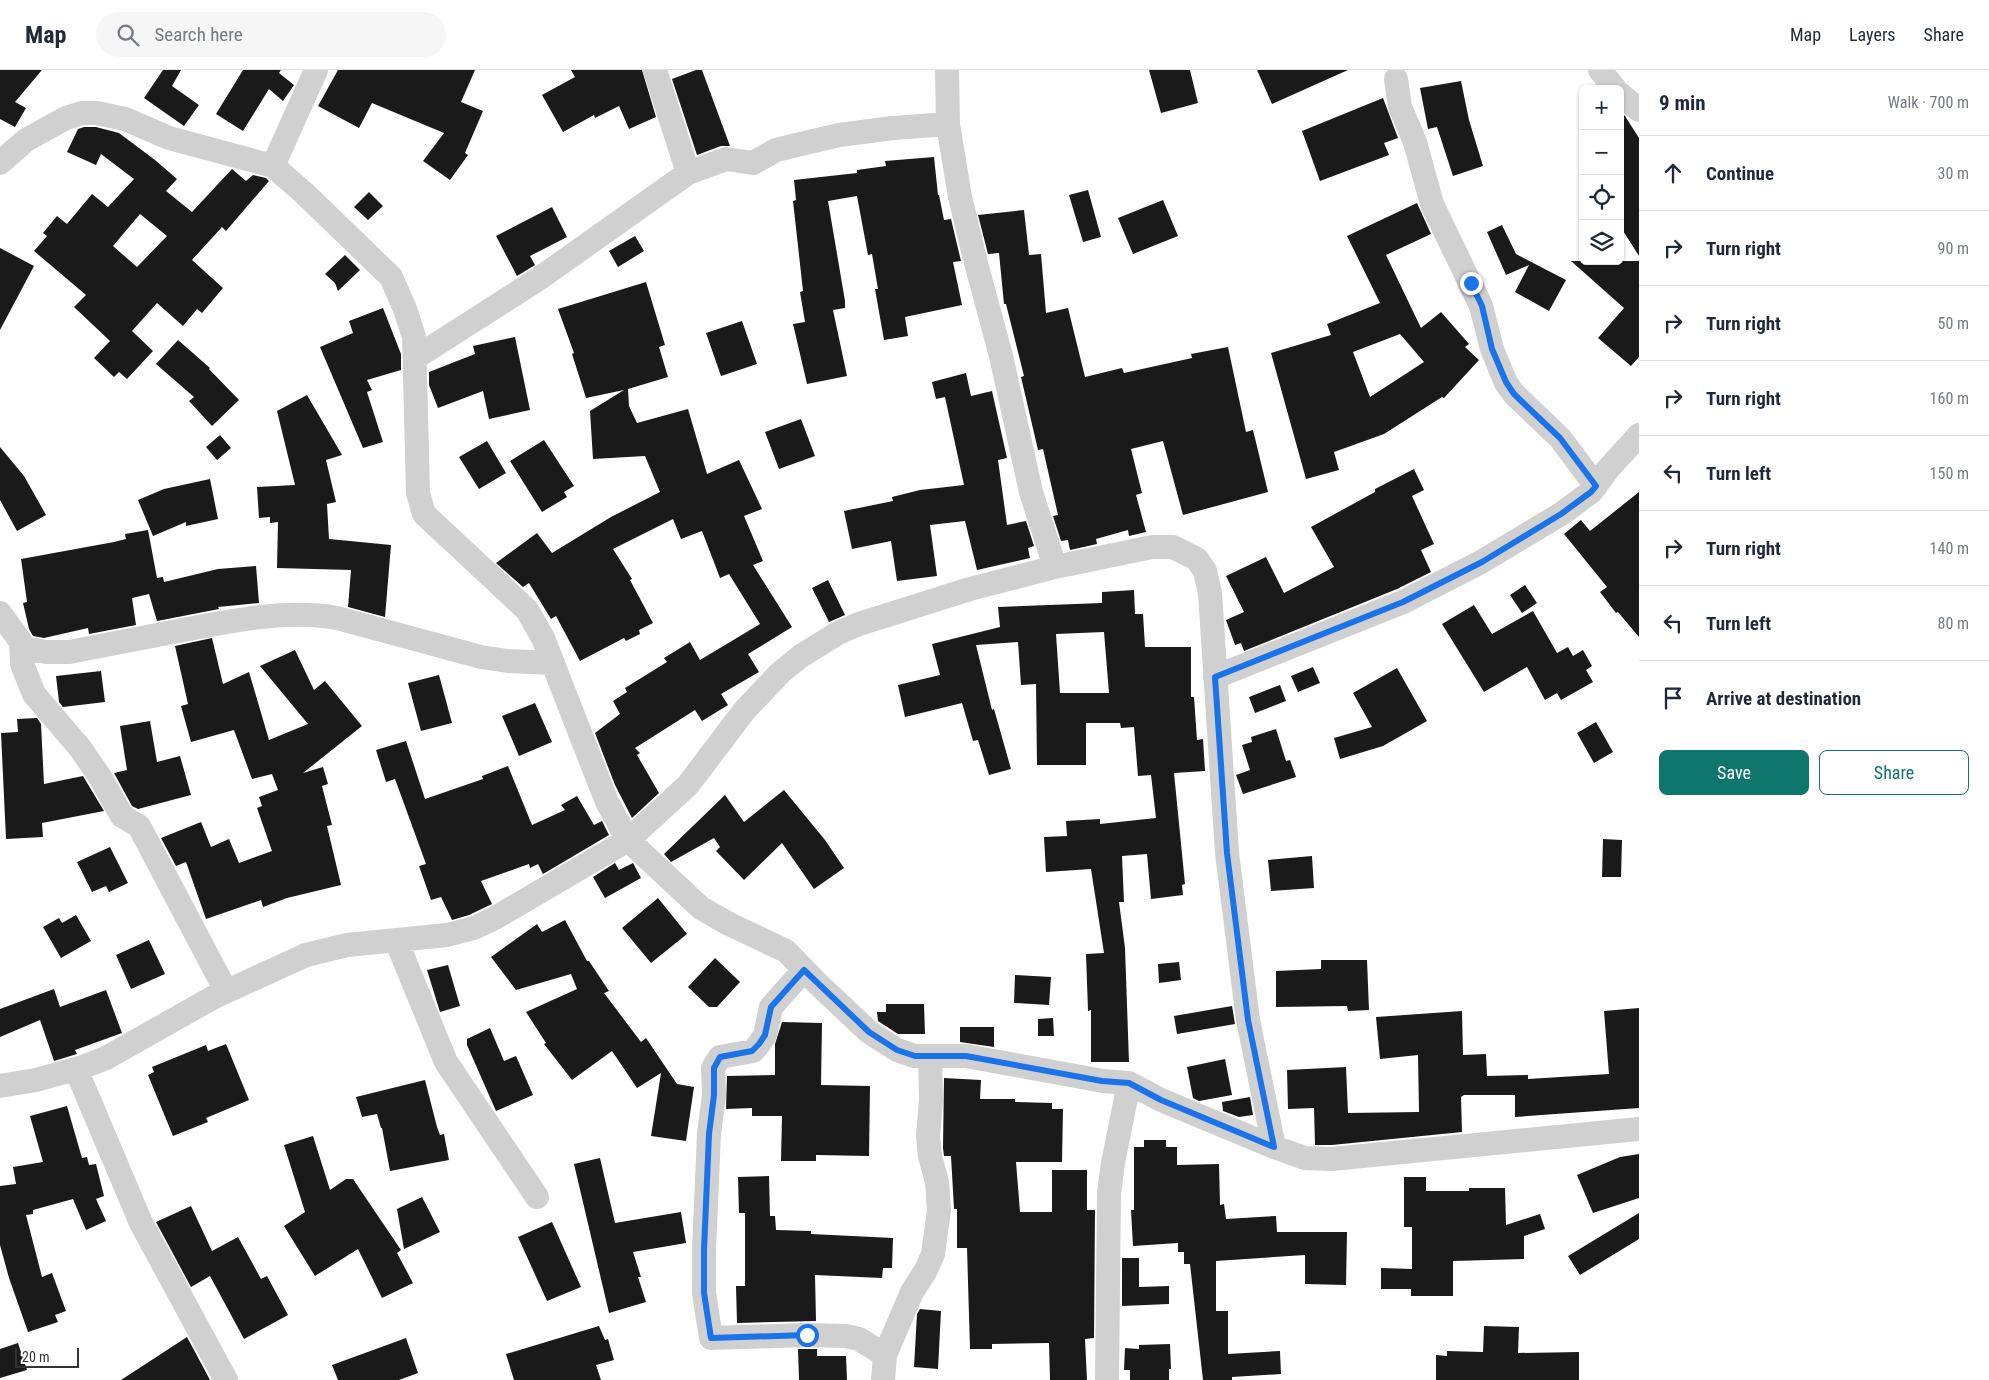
<!DOCTYPE html>
<meta charset="utf-8">
<style>
body{margin:0;font-family:"Roboto Condensed",sans-serif;background:#f6f6f7;color:#1f2937}
.controls{position:absolute;right:15px;top:15px;display:grid;overflow:hidden;border-radius:8px;box-shadow:0 1px 4px #0004}
.controls button{width:45px;height:45px;display:grid;place-items:center;padding:0;border:0;border-bottom:1px solid #e0e1e3;background:#fff;color:#1f2937;font:25px sans-serif}
.scale{position:absolute;left:15px;bottom:12px;width:64px;box-sizing:border-box;padding-left:5px;border:2px solid #333;border-top:0;font-size:14px;line-height:18px;white-space:nowrap;color:#333;-webkit-text-stroke:4px #fff;paint-order:stroke}
.stop{position:absolute;width:15px;height:15px;margin:-11px;border:4px solid #1a73e8;border-radius:50%;background:#fff}
.stop.end{background:#1a73e8;border-color:#fff;box-shadow:0 1px 5px #0008}
.list{margin:0;padding:0;list-style:none}
h2{display:flex;justify-content:space-between;align-items:center;height:65px;margin:0;padding:0 20px;font-size:21px}
h2 small{font-size:16px;font-weight:400;color:#747a83}
.list li{display:grid;grid-template-columns:32px 1fr auto;gap:15px;align-items:center;box-sizing:border-box;height:75px;padding:0 20px;border-top:1px solid #e0e1e3}
.list b{display:block;font-size:19px;white-space:nowrap}
.list em{font-size:16px;font-style:normal;color:#747a83}
.actions{display:flex;gap:10px;padding:15px 20px}
.actions a{flex:1;padding:11px 0;border:1px solid #0f766e;border-radius:8px;text-align:center;font-size:18px;color:#0f766e}
.actions .main{background:#0f766e;color:#fff}
.icon{flex:none;width:28px;height:28px;fill:none;stroke:currentColor;stroke-width:2;stroke-linecap:round;stroke-linejoin:round}
.map{position:relative;flex:none;width:1639px;height:1310px;overflow:hidden}
header{display:flex;align-items:center;gap:30px;box-sizing:border-box;height:70px;padding:0 25px;background:#fff;border-bottom:1px solid #e0e1e3}
header strong{font-size:24px}
nav{display:flex;gap:28px;margin-inline-start:auto;font-size:18px}
.search{width:350px;height:45px;background:#f6f6f7;display:flex;align-items:center;gap:12px;box-sizing:border-box;padding:0 18px;border-radius:28px;color:#747a83;font-size:19px}
main{display:flex}
aside{flex:1;background:#fff}
.map>svg:first-child{display:block}
.building{fill:#1a1a1a;fill-rule:evenodd}
.lines{fill:none;stroke-linecap:round;stroke-linejoin:round}
.minor{stroke:#d0d0d0;stroke-width:24}
.route{stroke:#1a73e8;stroke-width:6}
</style>
<header>
<strong>Map</strong>
<div class="search"><svg class="icon" aria-label="search" viewBox="0 0 24 24"><circle cx="10" cy="10" r="6"/><path d="M15 15l6 6"/></svg>Search here</div>
<nav><a>Map</a><a>Layers</a><a>Share</a></nav>
</header>
<main>
<div class="map">
<svg width="1639" height="1310" viewBox="0 0 1639 1310">
<rect width="100%" height="100%" fill="#fff"/>
<!-- building -->
<path class="building" d="M0 0H42L15 32 26 38 15 57 0 49Z
M163 0H181L172 16 199 35 184 56 144 28Z
M243 0H281L279 3 294 15 283 31 269 19 243 61 216 44Z
M338 0H475L461 32 483 41 465 83 468 85 450 110 423 91 444 63 372 33 359 58 318 36Z
M571 0H642L656 47 629 59 619 36 595 48 594 45 563 62 542 25 575 7Z
M696 0H702L730 76H721L697 85 672 9Z
M1149 0H1190L1198 33 1161 43Z
M1257 0H1348L1272 34Z
M1461 11 1469 50 1483 96 1453 106 1437 57 1428 59 1420 18Z
M1383 28 1398 68 1384 73 1389 85 1320 111 1302 61Z
M1620 42 1625 46 1639 68V186L1620 156Z
M84 57H96L119 63 155 90 177 109 166 121 192 142 232 99 246 111 253 105 266 108 269 111 226 161 222 157 192 190 223 218 202 243 197 239 183 256 157 233 132 261 153 281 127 309 119 302 114 307 94 288 110 271 74 237 86 225 34 181 47 166 43 163 57 146 67 154 92 124 108 137 134 109 101 84 96 95 67 82 78 59ZM140 144 167 166 137 197 113 176Z
M934 87 938 125H939L944 150 951 149 961 191 953 192 962 235 905 247 908 266 884 270 875 219H878L872 184 868 185 857 126 828 131 845 231V238L833 240 847 306 807 314 793 254 805 252 800 222 803 221 793 131 796 130 794 110 857 103V100L886 96 885 91Z
M1088 120 1101 167 1083 172 1069 125Z
M369 122 383 136 368 150 354 137Z
M1163 130 1178 166 1133 184 1118 148Z
M1417 133 1431 164 1386 185 1421 258 1441 242 1469 274 1465 277 1479 290 1444 328 1442 327 1384 364 1334 382 1339 400 1306 409 1271 283 1331 265 1327 254 1380 233 1347 166ZM1400 264 1424 292 1370 327 1353 282Z
M552 137 567 167 530 186 535 195 517 206 496 166Z
M1024 140 1029 185 1041 184 1046 243 1068 238 1085 307 1122 298 1124 303 1192 288 1191 284 1228 277 1246 362 1253 360 1268 422 1183 445 1163 371 1131 379 1142 423 1136 425 1146 462 1129 466 1128 460 1096 469 1097 474 1070 480 1068 470 1061 471 1053 446 1058 445 1043 379 1038 380 1021 307 1024 306 1006 234H1004L999 183 988 184 978 145Z
M1502 155 1516 184 1566 210 1549 241 1515 222 1529 195 1506 205 1487 162Z
M635 166 644 181 618 197 609 181Z
M0 178 34 196 0 260Z
M345 185 360 200 338 221 335 213 325 204Z
M1571 191H1639V287L1631 296 1598 268 1624 238Z
M646 212 665 275 659 277 668 307 628 319 629 336 637 353 688 339 707 404 739 390 762 439 744 446 763 491 753 495 792 557 748 584 759 602 721 624 728 635 702 651 695 640 635 678 640 683 637 685 659 723 632 748 615 715 595 663 620 644 613 631 627 622 625 618 667 592 664 588 690 572 700 590 760 554 729 504 720 508 702 461 681 469 673 449 613 479 632 509 630 510 653 553 639 560 640 564 626 571 624 568 580 591 556 546 551 549 529 513 523 517 496 493 537 463 552 483 611 447 660 422 645 386 593 389 590 341 624 320 586 328 572 284 574 283 558 239Z
M383 238 401 284V300L367 310 372 320 367 322 383 372 363 378 320 277 353 263 349 251Z
M742 251 757 294 721 306 706 263Z
M515 267 530 340 489 349 483 321 438 338 429 315V302L475 284 473 276Z
M178 270 210 298 209 299 239 330 212 356 189 331 194 327 156 294Z
M966 303 971 326 992 321 1007 388 998 390 1007 455 1026 451 1034 476 1028 478 1030 488 977 500 965 451 930 455 937 506 897 511 891 471 852 479 844 441 893 431 892 427 920 420 964 415 945 327 936 329 932 312Z
M307 325 342 385 326 390 336 432 327 434 329 469 391 475 385 547 348 537 351 500 277 498 278 452 270 453V447L259 448 257 417 295 415 277 341Z
M801 349 815 386 779 399 765 362Z
M220 365 231 378 217 390 206 377Z
M544 370 574 416 564 422 567 427 542 442 510 391Z
M487 371 506 403 479 419 459 387Z
M0 377 24 406 46 445 17 461 0 430Z
M1414 399 1424 420 1412 426 1434 474 1421 480 1431 502 1397 519 1244 581 1241 573 1235 575 1226 550 1244 542 1226 506 1266 487 1284 523 1334 497 1311 457 1375 422V419Z
M210 409 218 449 186 456V452L153 466 138 430 164 419Z
M1639 422V567L1618 542 1616 543 1600 522 1607 517 1564 464 1581 450 1590 461Z
M148 460 157 508 163 507 164 512 218 499 256 496 259 533 218 537 219 539 157 551 149 524 132 528 136 555 89 564 88 558 44 568 33 566 29 559 23 533 27 532 21 489 114 472 126 469 125 464Z
M828 510 845 545 829 552 812 518Z
M1525 515 1537 533 1522 543 1510 525Z
M1134 520 1135 544H1143L1145 577H1191V627H1194L1197 670 1203 669 1205 701 1174 703 1185 814 1182 815 1183 825 1151 829 1147 784 1122 786 1124 832H1119L1125 878 1129 992H1091V940L1088 941 1086 884 1104 883 1091 799 1046 802 1044 767 1067 766 1066 751 1100 749V754L1156 748 1151 705 1138 706 1134 657 1121 658 1120 653H1086V695H1037L1036 614 1021 615 1018 572 976 575 992 640 994 639 1011 699 989 705 978 670 973 671 962 633 905 647 898 615 940 605 932 574 1000 557 998 537 1102 533V522ZM1104 562 1109 623H1060L1056 564Z
M1474 535 1492 564 1533 541 1557 583 1568 577 1573 586 1583 580 1592 596 1586 600 1593 612 1561 630 1557 623 1545 630 1527 597 1484 622 1442 554Z
M212 568 223 614 249 602 269 670 308 654 260 596 295 580 314 620 325 611 362 656 303 703 323 697 328 714 322 716 332 755 327 756 341 815 287 828 263 837 261 830 206 849 186 792 176 796 161 768 201 752 211 777 229 769 239 793 272 781 257 738 262 736 259 727 278 720 272 704 252 709 234 660 191 672 181 636 188 634 175 576Z
M1313 597 1320 613 1298 622 1291 606Z
M1397 598 1427 651 1383 676 1340 689 1334 668 1372 657 1353 623Z
M101 601 105 632 63 637 59 632 56 606Z
M439 605 452 653 421 661 408 613Z
M1280 615 1286 631 1255 643 1249 627Z
M535 633 552 672 519 686 502 646Z
M37 648 41 654 44 714 83 706 104 741 42 753 43 767 6 769 1 663 18 662 17 649Z
M150 651 157 692 180 686 191 725 138 739 132 736 114 703 127 700 120 656Z
M1596 652 1613 682 1594 693 1577 663Z
M1276 659 1286 691 1290 690 1296 707 1243 724 1236 705 1250 700 1242 675 1252 672 1251 667Z
M406 671 425 729 483 709 482 706 508 696 532 755 565 740 561 735 577 726 594 755 602 751 609 765 543 804 538 794 530 798 529 794 481 811 492 834 469 845 452 850 441 827 431 830 419 796 426 794 395 709 386 712 376 680Z
M784 720 825 770 844 798 814 819 782 773 744 810 716 781 720 777 714 768 671 792 664 784 725 725 744 752Z
M1603 769 1622 770 1621 807H1602Z
M110 777 128 813 109 822 106 816 92 822 77 792Z
M1312 786 1314 818 1271 821 1268 790Z
M615 793 619 800 633 793 641 808 605 828 593 807Z
M658 828 687 864 651 893 622 858Z
M76 845 91 871 61 888 43 857 59 848 62 853Z
M565 850 587 891H589L609 921 604 923 641 972 646 968 677 1014 694 1017 686 1071 651 1066 661 1003 637 1018 612 981 572 1010 544 974 546 973 526 942 577 919 571 904 516 920 491 887 537 854 542 862Z
M149 870 165 904 131 919 116 885Z
M715 888 740 912 717 937H709L688 917Z
M1321 890H1367L1369 940 1348 941 1347 936 1276 937V901L1321 899Z
M1179 892 1181 910 1159 913 1158 894Z
M448 895 460 936 440 942 427 900Z
M1015 905 1051 907 1049 935 1014 933Z
M54 919 60 937 106 920 122 963 75 980 77 984 54 991 40 950 0 967V939Z
M886 934H924L925 964H898L878 951 877 942H886Z
M1232 936 1235 954 1177 964 1174 946Z
M1639 938V1038L1515 1047V1025H1464L1461 1027 1462 1062 1332 1075H1315L1314 1038 1288 1039 1287 1000 1346 997 1348 1043 1419 1042 1418 985 1380 989 1376 947 1462 941 1463 985 1486 984 1487 1006 1528 1005V1009L1609 1004 1604 941Z
M1053 948 1054 966H1038V949Z
M782 952 822 953 821 1015 870 1016 869 1086 816 1085V1091H781L782 1046H752V1038L726 1039 727 1006 775 1005V974Z
M960 957H994V977L960 972Z
M490 958 504 991 516 986 533 1025 496 1041 467 975V969Z
M226 974 249 1030 206 1048 208 1052 173 1066 148 1005 154 1002 152 997 206 975 208 981Z
M1225 989 1232 1025 1199 1031 1193 1028 1187 997Z
M944 1008 981 1010 980 1029H1015V1032L1052 1033V1039H1063L1062 1092H1016L1020 1142H1052V1100H1087V1140H1095L1094 1268 1085 1269 1087 1310H1050L1049 1273 992 1274V1279H970L967 1178H957V1139H954L951 1086H944L943 1078Z
M425 1010 437 1057 440 1065 444 1064 449 1090 390 1101 382 1058H381L377 1044 362 1047 356 1027Z
M1250 1027 1253 1045 1239 1047 1223 1041 1222 1032Z
M67 1036 82 1088 87 1087 89 1095 96 1094 104 1126 96 1129 106 1151 86 1160 73 1129 33 1140V1144L26 1145 42 1207 52 1203 66 1241 55 1245 58 1252 28 1262 9 1208 0 1175V1116L16 1114 13 1097 43 1092 30 1046Z
M313 1066 330 1120 346 1109H353L401 1180 397 1183 413 1213 382 1228 358 1179 315 1206 284 1156 305 1142 284 1075Z
M1144 1070H1166V1077H1177V1095L1219 1094 1220 1135 1224 1134 1226 1149 1276 1146 1277 1162H1347L1346 1215 1305 1214V1185L1216 1191V1241H1228V1284L1280 1281 1281 1304 1232 1307V1310H1203L1190 1194H1184V1182H1178V1173L1133 1176 1131 1140H1134V1077H1144Z
M1639 1084V1128L1593 1143 1577 1105 1620 1087Z
M600 1088 615 1153 681 1142 686 1173 633 1182 641 1207H638L646 1232 609 1243 574 1094Z
M769 1106 770 1146H775L776 1160 811 1161V1164L893 1168 892 1198H883L882 1208 815 1205 816 1251 737 1253 736 1216H745V1143H739L738 1107Z
M1404 1107H1426V1121H1469V1118H1505L1506 1155 1540 1144 1545 1159 1524 1166V1189L1453 1191V1226H1411V1219H1381V1198L1412 1199V1157H1404Z
M422 1127 440 1162 404 1179 397 1139Z
M191 1136 212 1181 238 1167 261 1209 267 1206 288 1245 244 1269 210 1206 191 1217 156 1152Z
M1639 1143V1169L1580 1205 1568 1186Z
M552 1152 581 1217 547 1231 518 1167Z
M1122 1188H1139V1217L1169 1216V1234L1122 1236Z
M920 1239 941 1241 938 1299 914 1297 917 1244Z
M599 1256 605 1270 608 1269 614 1290 596 1295 601 1310H514L506 1284Z
M1484 1256 1519 1257 1518 1283 1579 1282V1310H1436V1285L1447 1286V1281L1483 1282Z
M187 1267 210 1310H121Z
M406 1268 418 1303 399 1310H338L332 1295Z
M18 1273 27 1300 0 1308V1279Z
M1170 1274 1171 1299H1169V1310H1130V1300H1124L1125 1278 1139 1279V1275Z
M798 1279H817V1286H846L847 1310H799Z"/>
<g class="lines">
<!-- minor -->
<path class="minor" d="M655 0 688 103
M947 0 948 54 960 127 976 193 1001 286 1031 422 1055 497
M1600 0 1615 19
M1396 9 1400 37 1415 72 1432 134 1481 236 1492 279 1506 313 1514 324 1560 368 1596 416
M1620 24 1639 40
M0 93 26 70 66 48 82 43H97L125 49 169 68 273 96 304 123 391 207 405 239 414 267 418 423 424 444 527 540 543 568 607 732 628 770 701 838 729 854 786 881 818 914 869 962 897 980 915 986H966L1103 1011 1129 1013 1161 1030 1274 1077 1305 1088 1332 1089 1639 1059
M273 96 316 0
M415 288 540 208 688 103 726 89 753 93 776 80 839 65 893 58 948 54
M0 543 21 572 22 594 34 624 80 678 100 707 122 746 139 756 226 921
M22 578 46 582H69C105 575 141 568 178 561 230 551 285 539 337 548L481 587 508 591 553 593
M1215 607 1403 532 1481 492 1561 444 1591 422 1608 399 1639 365
M396 870 446 992 537 1127
M804 900 771 937 765 965 759 974 753 981 720 987 713 998 714 1025 709 1064 704 1180V1223L711 1268 807 1265 846 1266 859 1269 885 1285
M76 999 141 1153 226 1310
M0 1016 36 1010 83 997 106 988 214 927 306 885 347 875 447 865 474 858 495 848 628 770 688 715 744 641 781 602 801 586 838 563 859 554 970 519 1055 497 1152 477H1173L1197 489 1205 501 1210 523 1227 783 1248 950 1274 1077
M883 1310 885 1285 912 1222 926 1200 933 1184 939 1140 937 1112 930 1086 928 1066 931 1030 930 987
M1107 1310 1109 1123 1113 1093 1129 1013"/>
</g>
<g class="lines">
<!-- route -->
<path class="route" d="M807 1265 711 1268 704 1223V1180L709 1064 714 1025V998L720 987 752 981 759 974 765 965 771 937 804 900 869 962 897 980 915 986H966L1102 1011 1129 1013 1161 1030 1274 1077 1248 950 1227 783 1215 607 1403 532 1482 492 1561 444 1591 422 1596 416 1560 368 1514 324 1506 312 1492 279 1482 236 1471 213"/>
</g>
</svg>
<div class="controls">
<button>+</button>
<button>−</button>
<button><svg class="icon" aria-label="locate" viewBox="0 0 24 24"><circle cx="12" cy="12" r="6"/><path d="M12 2v4M12 18v4M2 12h4M18 12h4"/></svg></button>
<button><svg class="icon" aria-label="layers" viewBox="0 0 24 24"><path d="M12 4l9 5-9 5-9-5zM3 14l9 5 9-5"/></svg></button>
</div>
<div class="scale">20 m</div>
<div class="stop" style="left:807px;top:1265px"></div>
<div class="stop end" style="left:1471px;top:213px"></div>
</div>
<aside>
<h2>9 min<small>Walk · 700 m</small></h2>
<ul class="list">
<li><svg class="icon" aria-label="ahead" viewBox="0 0 24 24"><path d="M12 20V5M6 11l6-6 6 6"/></svg><div><b>Continue</b></div><em>30 m</em></li>
<li><svg class="icon" aria-label="right" viewBox="0 0 24 24"><path d="M7 20v-9h11M14 6l5 5-5 5"/></svg><div><b>Turn right</b></div><em>90 m</em></li>
<li><svg class="icon" aria-label="right" viewBox="0 0 24 24"><path d="M7 20v-9h11M14 6l5 5-5 5"/></svg><div><b>Turn right</b></div><em>50 m</em></li>
<li><svg class="icon" aria-label="right" viewBox="0 0 24 24"><path d="M7 20v-9h11M14 6l5 5-5 5"/></svg><div><b>Turn right</b></div><em>160 m</em></li>
<li><svg class="icon" aria-label="left" viewBox="0 0 24 24"><path d="M17 20v-9H6M10 6l-5 5 5 5"/></svg><div><b>Turn left</b></div><em>150 m</em></li>
<li><svg class="icon" aria-label="right" viewBox="0 0 24 24"><path d="M7 20v-9h11M14 6l5 5-5 5"/></svg><div><b>Turn right</b></div><em>140 m</em></li>
<li><svg class="icon" aria-label="left" viewBox="0 0 24 24"><path d="M17 20v-9H6M10 6l-5 5 5 5"/></svg><div><b>Turn left</b></div><em>80 m</em></li>
<li><svg class="icon" aria-label="arrive" viewBox="0 0 24 24"><path d="M6 21V4h12l-3 4 3 4H6"/></svg><div><b>Arrive at destination</b></div></li>
</ul>
<div class="actions"><a class="main">Save</a><a>Share</a></div>
</aside>
</main>
